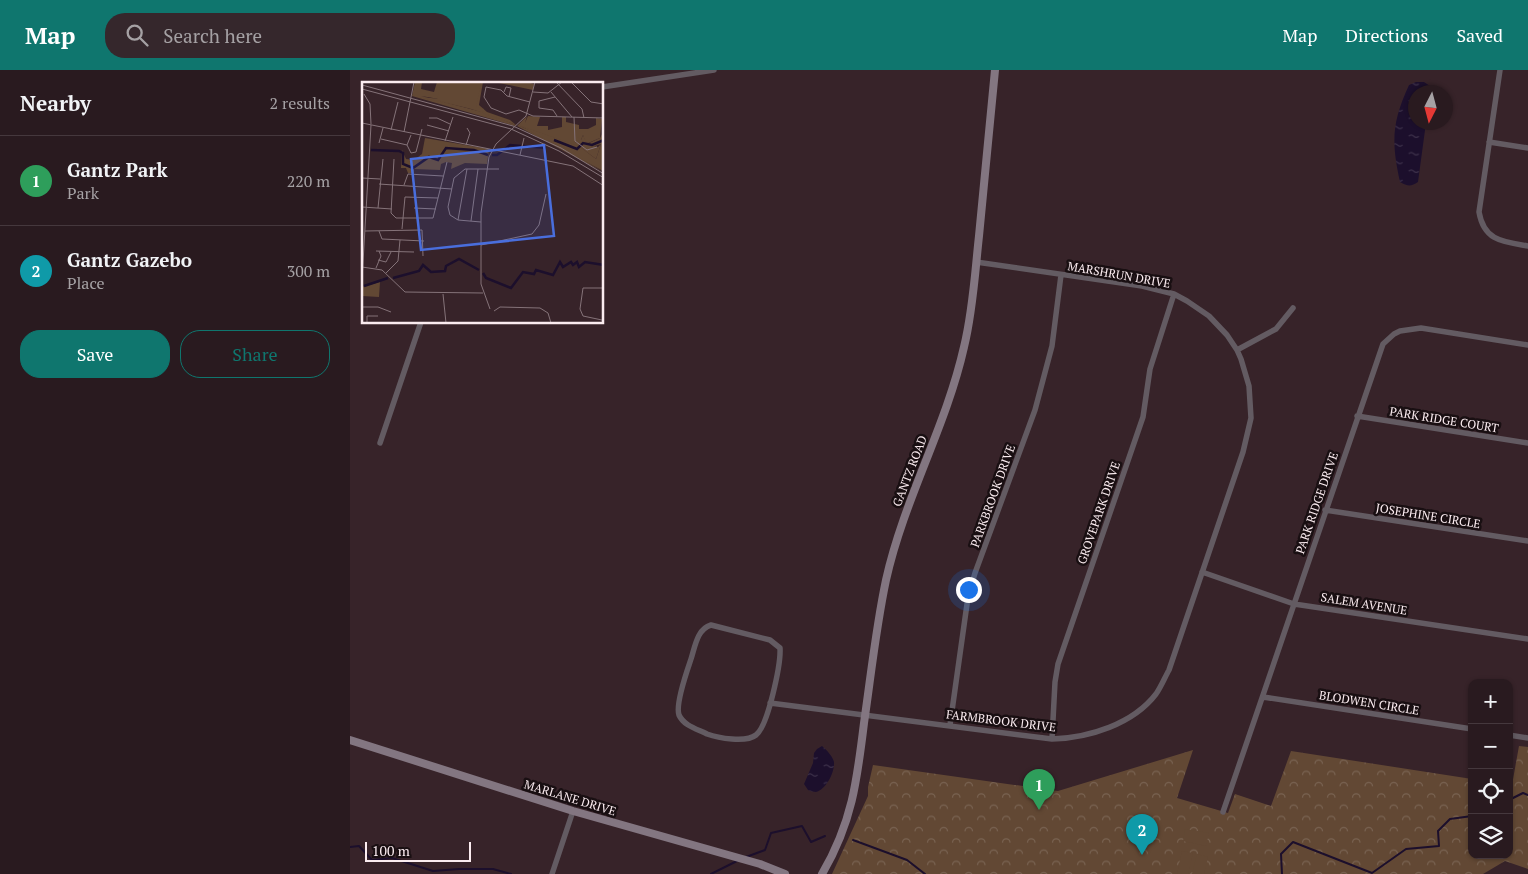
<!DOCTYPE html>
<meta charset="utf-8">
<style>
body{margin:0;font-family:"PT Serif",serif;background:#35272c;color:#f1f3f6}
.controls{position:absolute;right:15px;bottom:15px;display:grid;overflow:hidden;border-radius:10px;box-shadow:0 1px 4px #0004}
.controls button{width:45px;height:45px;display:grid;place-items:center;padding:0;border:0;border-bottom:1px solid #45383d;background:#291a1f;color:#f1f3f6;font:25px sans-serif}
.compass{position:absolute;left:1058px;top:15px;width:45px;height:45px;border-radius:50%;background:#291a1f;box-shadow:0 1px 4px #0004;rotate:186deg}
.scale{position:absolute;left:15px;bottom:12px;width:106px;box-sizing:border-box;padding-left:5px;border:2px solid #fbecf0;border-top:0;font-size:14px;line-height:18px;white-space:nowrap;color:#fbecf0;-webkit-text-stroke:4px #190f12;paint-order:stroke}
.you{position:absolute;left:618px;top:519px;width:18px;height:18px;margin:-12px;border:4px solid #fff;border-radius:50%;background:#1a73e8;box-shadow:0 0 0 8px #1a73e833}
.badge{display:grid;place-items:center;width:32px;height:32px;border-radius:50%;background:#0f766e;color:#fff;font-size:16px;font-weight:700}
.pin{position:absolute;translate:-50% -41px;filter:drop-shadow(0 1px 2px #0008)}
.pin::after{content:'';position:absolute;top:26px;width:18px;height:15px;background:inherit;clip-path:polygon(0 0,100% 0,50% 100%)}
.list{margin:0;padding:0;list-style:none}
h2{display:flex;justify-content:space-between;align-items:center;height:65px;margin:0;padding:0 20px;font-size:21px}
h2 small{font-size:16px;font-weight:400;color:#a5a1a4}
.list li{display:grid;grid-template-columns:32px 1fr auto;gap:15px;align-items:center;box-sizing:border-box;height:90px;padding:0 20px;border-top:1px solid #45383d}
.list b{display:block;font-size:19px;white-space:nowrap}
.list p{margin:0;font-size:16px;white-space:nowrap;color:#a5a1a4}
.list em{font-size:16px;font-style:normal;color:#a5a1a4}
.actions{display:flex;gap:10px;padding:15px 20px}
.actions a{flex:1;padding:11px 0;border:1px solid #0f766e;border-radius:20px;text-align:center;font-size:18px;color:#0f766e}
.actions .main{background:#0f766e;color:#fff}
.icon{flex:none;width:28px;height:28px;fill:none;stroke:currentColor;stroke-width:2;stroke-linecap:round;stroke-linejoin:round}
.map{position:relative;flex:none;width:1178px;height:804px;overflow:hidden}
header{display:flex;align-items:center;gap:30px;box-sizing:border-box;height:70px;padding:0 25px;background:#0f766e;color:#fff}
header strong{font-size:24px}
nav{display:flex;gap:28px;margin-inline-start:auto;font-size:18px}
.search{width:350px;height:45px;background:#35272c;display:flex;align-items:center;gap:12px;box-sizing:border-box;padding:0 18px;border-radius:20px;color:#a5a1a4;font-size:19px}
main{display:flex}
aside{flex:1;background:#291a1f}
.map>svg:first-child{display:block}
.park{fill:url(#park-crowns)}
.pitch{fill:#624834}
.water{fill:url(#water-ripples)}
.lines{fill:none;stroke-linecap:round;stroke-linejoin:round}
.stream{stroke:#1c0f2c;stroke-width:2}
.street{stroke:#635b62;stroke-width:5.5}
.secondary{stroke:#837681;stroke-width:8}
.labels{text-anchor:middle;stroke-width:5;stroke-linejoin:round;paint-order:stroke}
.street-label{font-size:12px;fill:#fbecf0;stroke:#190f12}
.inset-river{fill:none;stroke:#1c0f2c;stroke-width:2.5}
.inset-road{fill:none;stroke:#857379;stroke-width:1}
.view{fill:#496edd;fill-opacity:0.15;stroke:#496edd;stroke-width:2.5}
.inset-edge{fill:none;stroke:#fbecf0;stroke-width:2.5}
</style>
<header>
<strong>Map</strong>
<div class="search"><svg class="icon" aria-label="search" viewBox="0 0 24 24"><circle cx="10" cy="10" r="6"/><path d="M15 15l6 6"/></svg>Search here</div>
<nav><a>Map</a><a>Directions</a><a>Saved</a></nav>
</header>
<main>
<aside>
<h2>Nearby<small>2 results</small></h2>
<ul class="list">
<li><span class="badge" style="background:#2e9e5b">1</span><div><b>Gantz Park</b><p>Park</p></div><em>220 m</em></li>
<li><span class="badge" style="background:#0f9aa8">2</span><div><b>Gantz Gazebo</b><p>Place</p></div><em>300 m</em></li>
</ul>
<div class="actions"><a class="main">Save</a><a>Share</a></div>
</aside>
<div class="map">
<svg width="1178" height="804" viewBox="0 0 1178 804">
<defs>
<pattern id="park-crowns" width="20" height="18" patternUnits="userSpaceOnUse" patternTransform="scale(1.25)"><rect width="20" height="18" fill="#624834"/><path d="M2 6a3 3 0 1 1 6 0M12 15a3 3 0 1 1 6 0" fill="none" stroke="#796352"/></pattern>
<pattern id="water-ripples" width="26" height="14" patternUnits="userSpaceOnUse" patternTransform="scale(1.25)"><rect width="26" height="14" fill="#1c0f2c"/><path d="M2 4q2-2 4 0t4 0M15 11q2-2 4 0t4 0" fill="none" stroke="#3e324b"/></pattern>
</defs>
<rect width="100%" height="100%" fill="#372329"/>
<!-- park -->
<path class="park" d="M1169 676 1178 677V799L1155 791 1133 804H482L518 726V717L523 695 708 721 843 680 827 728 878 743 885 724 921 736 941 681 1122 709V785H1159V715H1162Z"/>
<!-- pitch -->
<path class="pitch" d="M835 759 859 763 856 776 833 771Z
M832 781 843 783 838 804H827Z
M847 784 858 787 854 804H842Z"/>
<!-- water -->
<path class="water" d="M1066 12H1074L1080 16V22H1066V52L1076 53 1068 112C1061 117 1057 116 1050 112 1041 71 1042 52 1059 15Z
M472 676C477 680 483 687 484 692 485 702 476 720 466 722 464 722 460 721 458 720L454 714 463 693 464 683 467 679Z"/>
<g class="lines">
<!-- stream -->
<path class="stream" d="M1159 730 1173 723 1178 725
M503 770 557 790 575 804
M0 777 9 776 22 790 42 788 83 801 109 799H143L161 804
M396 787 415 780 421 763 452 756 461 772 475 766
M361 804 387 791
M932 804 931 784 943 772 1022 803 1056 779 1089 776 1088 761 1100 749 1122 746"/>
<!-- street -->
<path class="street" d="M1150 0 1129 142C1134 171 1153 172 1178 176
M252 17 364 0
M1139 72 1178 78
M887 280 926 259 943 238
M1007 346 1178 373
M30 373 71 252
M975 440 1178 471
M852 502 944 534 1178 569
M361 555 420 570 430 578C431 594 418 656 406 665 396 673 368 668 357 664 347 659 334 656 329 645 325 634 337 601 341 589 345 577 347 559 361 555Z
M913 627 1122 659
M420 633 702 669C739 668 783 654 806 624 811 617 815 607 819 600L893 382 901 348 899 316 891 289 887 280 877 265 859 246 837 231 824 224 792 216 626 192
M600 655 618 527 625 503 685 340 702 276 711 205
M1159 665 1178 668
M702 669 705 612 708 594 793 347 800 299 824 224
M873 742 1033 274 1044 264 1050 261 1071 258 1178 275
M202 804 223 741"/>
<!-- secondary -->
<path class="secondary" d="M0 670 223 741 410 794 435 804
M472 804C502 753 507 711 514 653 521 605 526 557 536 510 554 429 596 357 614 277 623 241 625 202 629 166 634 110 640 55 645 0"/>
</g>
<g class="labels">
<!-- street labels -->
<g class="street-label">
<text transform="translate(769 205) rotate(10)" y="4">MARSHRUN DRIVE</text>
<text transform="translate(1094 350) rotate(9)" y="4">PARK RIDGE COURT</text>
<text transform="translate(560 401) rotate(-69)" y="4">GANTZ ROAD</text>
<text transform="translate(643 426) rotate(-70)" y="4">PARKBROOK DRIVE</text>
<text transform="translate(967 433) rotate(-71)" y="4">PARK RIDGE DRIVE</text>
<text transform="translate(749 443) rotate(-71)" y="4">GROVEPARK DRIVE</text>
<text transform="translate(1078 446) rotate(9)" y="4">JOSEPHINE CIRCLE</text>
<text transform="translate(1014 534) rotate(9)" y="4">SALEM AVENUE</text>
<text transform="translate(1019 633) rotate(9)" y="4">BLODWEN CIRCLE</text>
<text transform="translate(651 651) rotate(7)" y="4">FARMBROOK DRIVE</text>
<text transform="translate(220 728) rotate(17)" y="4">MARLANE DRIVE</text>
</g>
</g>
<!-- overview -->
<g transform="translate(12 12)">
<rect width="241" height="241" fill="#372329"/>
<path d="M53 0H60L59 7 72 10 75 0H80L95 20 59 14 124 31 154 43 163 33 153 44 50 14ZM132 0H165L172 2 171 8ZM165 34 163 41 166 34 178 35 175 44H186V48L200 45V35H204V40L217 43V47H226L234 43V36L240 37 238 56 224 62 221 53 219 58 213 60 236 65 239 62 234 77 218 65 158 44 188 57 241 90 155 44Z" fill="#624834"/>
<path d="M105 0H121L117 23 125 30 148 38 154 43 107 26 56 15 81 17ZM157 43 217 64 234 77 239 62 224 67 213 59V53L219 58 221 53 225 62 238 56 241 50V89Z" fill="#624834"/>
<path d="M79 0H119L114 25 122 27 121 30 75 18ZM63 56 127 67 125 82 103 81 89 87 90 81 84 80 79 82 78 88 52 87V91H46L44 86H39L40 68 44 77 52 78 60 72ZM18 200 17 215 0 214V205Z" fill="#624834"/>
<path class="inset-river" d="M192 58 215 67 221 61 230 63 242 58M161 64 184 66M9 68 37 69 41 71V82L51 86 67 75 76 78 84 66 112 68 126 73M130 73H135L148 63 159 64M121 191 124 196 149 206 161 190 172 192 174 188 191 193 198 180 201 185 209 180 211 183 215 180 217 185 223 180 242 183M31 196 57 189 61 183 69 190 83 189 84 184 97 177 117 188M2 204 26 196"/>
<path class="inset-road" d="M194 0 220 27 222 36M209 0 229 20 242 22M0 3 151 44 199 66 242 92M0 7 149 47 197 69 242 96M142 10 144 5 149 6 147 15M171 10 186 11 200 0M189 10 210 35M2 12 8 22 9 42M177 19V26L191 28 195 34M177 19 193 15M168 20 145 14 139 8 124 5 122 15 129 26 144 32 157 28 171 34 242 36M212 35 213 59 225 68 235 65M67 36H75L88 42M0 41 211 84 242 104M65 43 87 49M29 48 36 20M42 50 52 0M19 57 45 63 49 53M83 59 91 35M17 61 21 46M45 63 49 71 54 70 60 47M104 63 108 51 105 46M158 73 162 56M32 77 29 131 34 136H71L85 80M0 96 18 97M17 102 90 107M42 103 46 92 81 94M0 125 30 127M16 126 21 77M52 126 74 127M96 138 105 87M109 139 116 87M119 140 96 138 88 133 86 125 92 96 103 87H137M40 147 43 115 76 116M3 149 60 148 61 174M17 149 20 157 62 159M119 163 170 152 177 143 184 112M14 169 52 170M16 178 24 180 29 170M0 185 20 188 43 210 121 211M14 186 19 174 17 169M24 191 36 179 38 158M0 198 9 43M81 212 84 241M0 225H16L29 230M128 227 119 202V131L127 75 134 62 164 34 173 0M132 229 138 225 178 226 186 231 189 241M240 238 221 234 218 227 221 206H242M5 241V234H16"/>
<path class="view" d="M182 63 192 154 59 168 49 77Z"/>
<rect width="241" height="241" class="inset-edge"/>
</g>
</svg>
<div class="controls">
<button>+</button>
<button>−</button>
<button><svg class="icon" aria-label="locate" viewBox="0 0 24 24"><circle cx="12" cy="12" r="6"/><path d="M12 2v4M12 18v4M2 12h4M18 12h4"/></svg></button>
<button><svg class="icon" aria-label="layers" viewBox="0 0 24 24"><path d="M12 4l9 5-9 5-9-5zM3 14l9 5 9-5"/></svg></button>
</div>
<svg class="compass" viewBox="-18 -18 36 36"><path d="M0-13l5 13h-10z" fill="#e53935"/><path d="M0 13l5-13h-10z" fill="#a5a1a4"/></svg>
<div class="scale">100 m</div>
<div class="you"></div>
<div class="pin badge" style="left:689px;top:740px;background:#2e9e5b">1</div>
<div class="pin badge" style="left:792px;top:785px;background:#0f9aa8">2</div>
</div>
</main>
